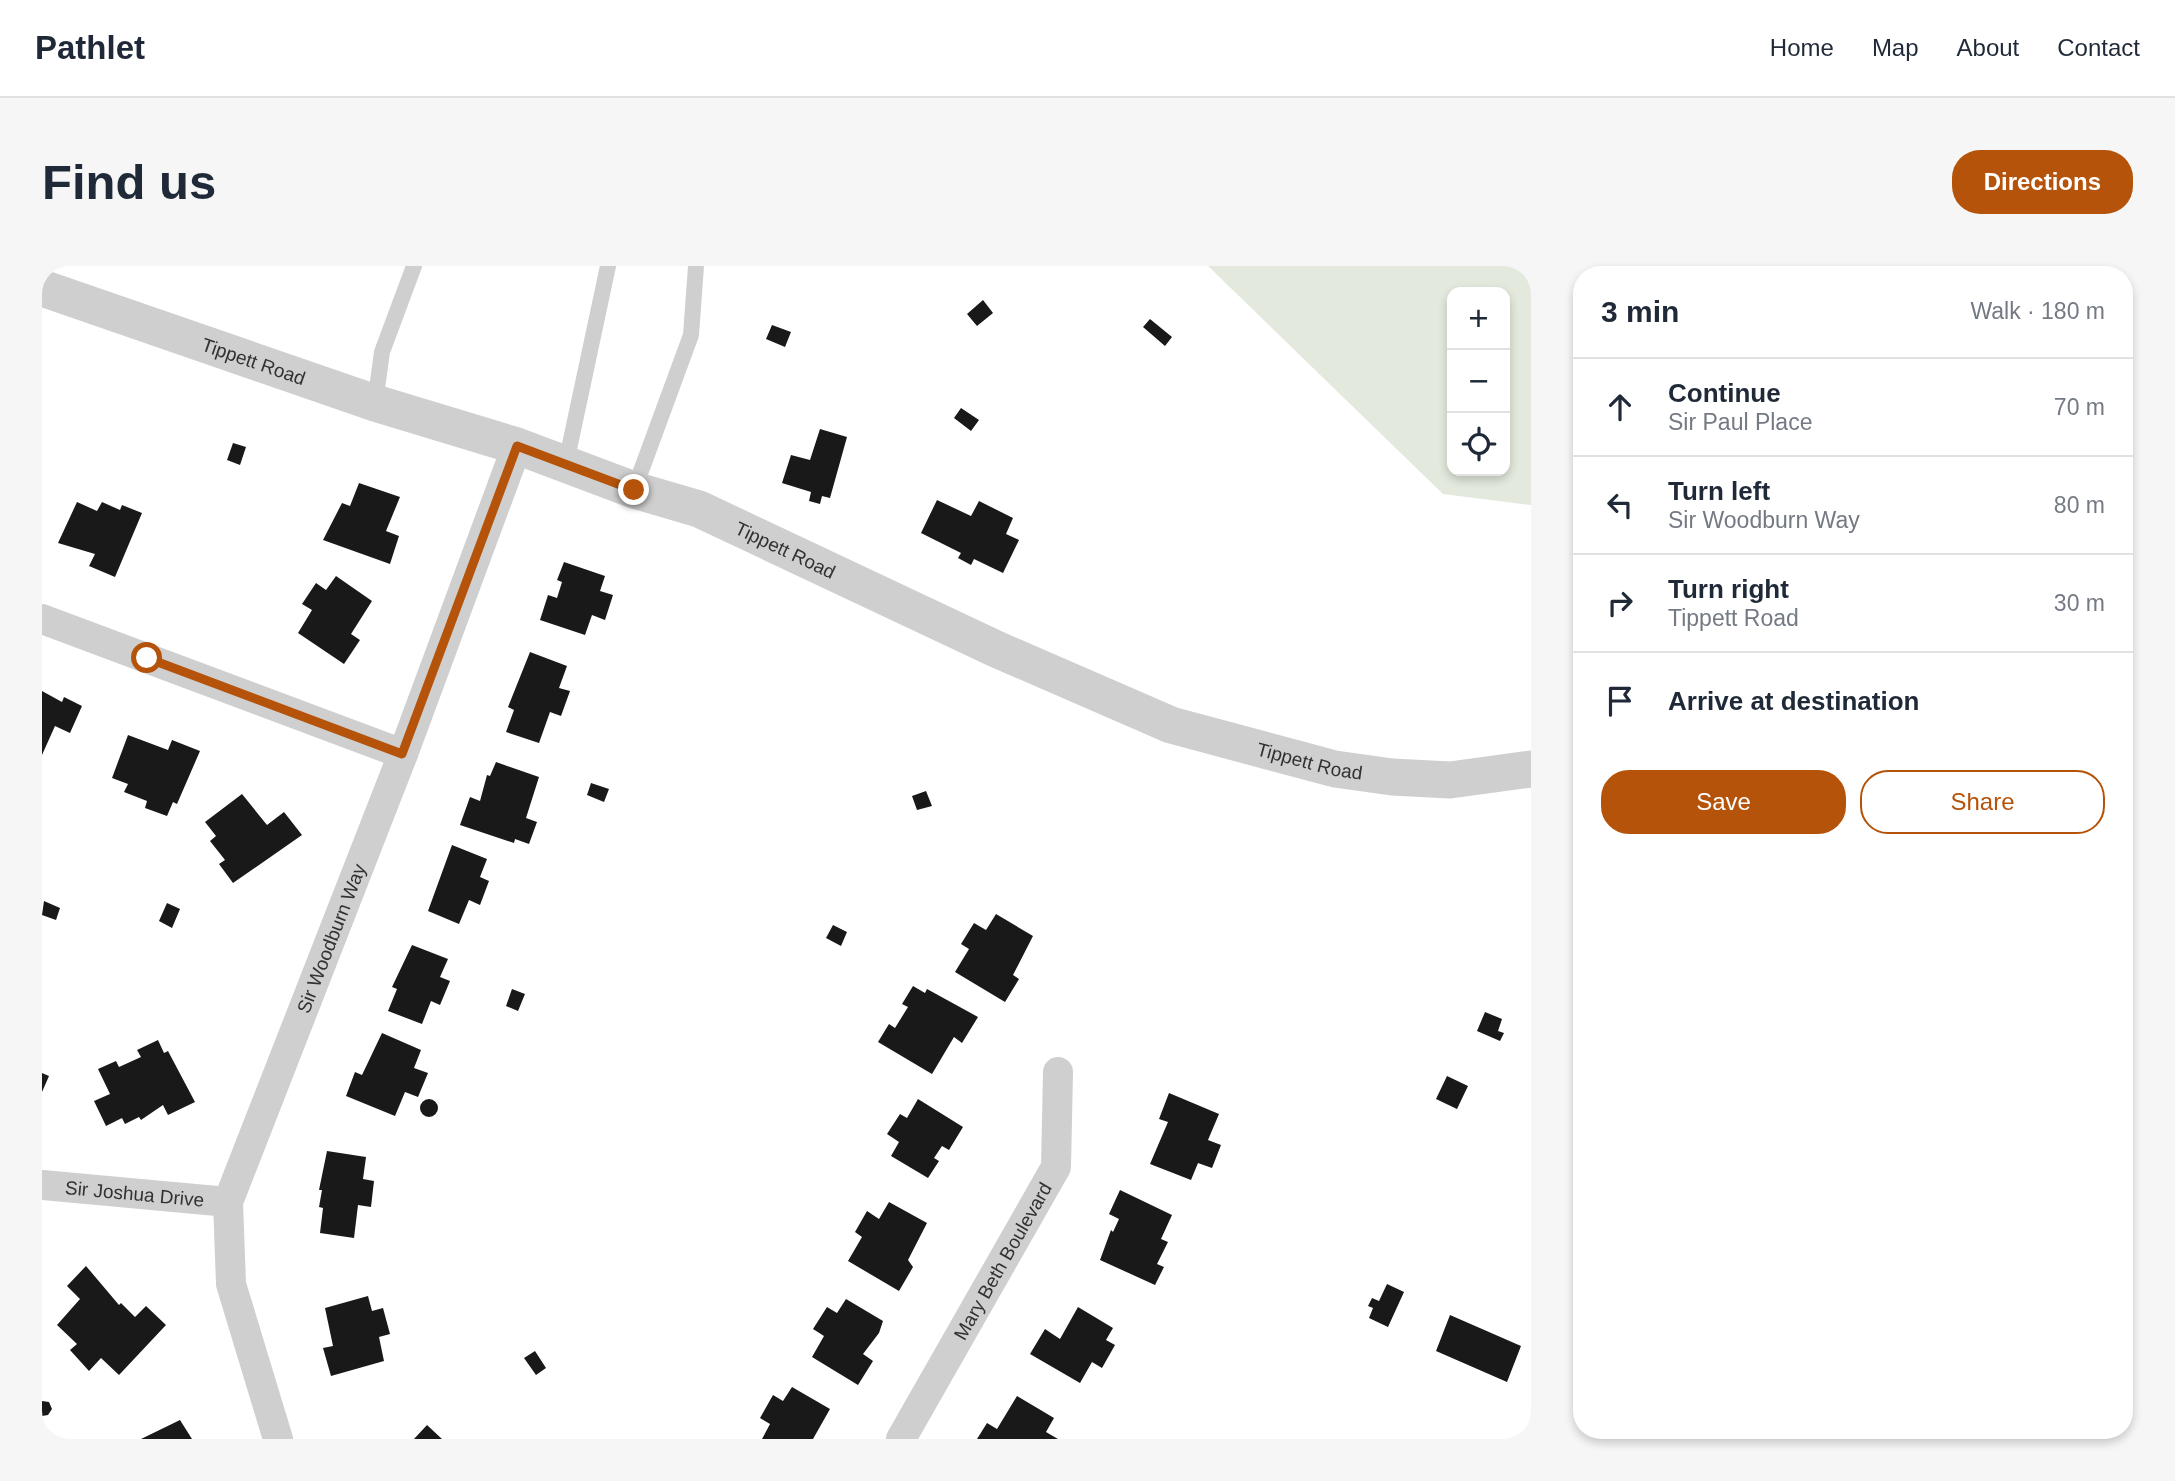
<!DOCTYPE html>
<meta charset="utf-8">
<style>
body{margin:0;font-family:Helvetica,sans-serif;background:#f6f6f7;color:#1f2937}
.controls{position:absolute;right:21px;top:21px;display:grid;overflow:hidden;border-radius:14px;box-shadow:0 4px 10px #0003}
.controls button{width:63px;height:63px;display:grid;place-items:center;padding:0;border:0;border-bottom:2px solid #e0e1e3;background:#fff;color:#1f2937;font:35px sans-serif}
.stop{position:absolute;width:21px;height:21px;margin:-16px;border:5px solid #b45309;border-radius:50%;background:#fff}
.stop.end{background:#b45309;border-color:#fff;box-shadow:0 2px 7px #0008}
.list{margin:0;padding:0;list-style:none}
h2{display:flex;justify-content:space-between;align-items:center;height:91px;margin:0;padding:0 28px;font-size:30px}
h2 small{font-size:23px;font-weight:400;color:#747a83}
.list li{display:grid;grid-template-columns:46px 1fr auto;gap:21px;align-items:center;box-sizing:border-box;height:98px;padding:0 28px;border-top:2px solid #e0e1e3}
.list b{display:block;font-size:26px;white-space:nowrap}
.list p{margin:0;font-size:23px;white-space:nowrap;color:#747a83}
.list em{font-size:23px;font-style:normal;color:#747a83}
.actions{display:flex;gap:14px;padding:21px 28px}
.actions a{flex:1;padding:16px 0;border:2px solid #b45309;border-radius:28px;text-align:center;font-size:24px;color:#b45309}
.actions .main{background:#b45309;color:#fff}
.icon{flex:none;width:38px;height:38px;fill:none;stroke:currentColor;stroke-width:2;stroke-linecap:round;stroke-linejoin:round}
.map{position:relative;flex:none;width:1489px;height:1173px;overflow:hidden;border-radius:28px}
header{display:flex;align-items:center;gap:42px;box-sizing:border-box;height:98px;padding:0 35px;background:#fff;border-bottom:2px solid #e0e1e3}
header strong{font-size:33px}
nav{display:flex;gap:38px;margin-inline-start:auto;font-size:24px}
.intro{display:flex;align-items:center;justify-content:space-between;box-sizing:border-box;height:168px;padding:0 42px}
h1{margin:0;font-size:49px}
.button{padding:18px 32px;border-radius:28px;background:#b45309;color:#fff;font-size:24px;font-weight:700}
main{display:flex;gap:42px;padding:0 42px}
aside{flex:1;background:#fff;border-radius:28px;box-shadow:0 4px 10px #0003}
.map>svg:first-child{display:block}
.green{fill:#e3e9dc;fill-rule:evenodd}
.building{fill:#191919}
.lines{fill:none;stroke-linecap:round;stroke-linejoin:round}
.service{stroke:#cfcfcf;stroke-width:16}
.minor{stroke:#cfcfcf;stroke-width:30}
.tertiary{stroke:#cfcfcf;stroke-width:37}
.route{stroke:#b45309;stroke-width:9}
.labels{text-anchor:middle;stroke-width:7;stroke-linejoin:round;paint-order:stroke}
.street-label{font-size:19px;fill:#323232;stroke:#fff}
</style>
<header>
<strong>Pathlet</strong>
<nav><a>Home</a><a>Map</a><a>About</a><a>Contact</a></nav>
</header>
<div class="intro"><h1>Find us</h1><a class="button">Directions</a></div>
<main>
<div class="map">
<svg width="1489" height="1173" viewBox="0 0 1489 1173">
<rect width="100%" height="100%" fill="#fff"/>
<!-- green -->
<path class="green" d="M1166 0H1489V239L1401 228ZM1410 26H1463V205H1410Z"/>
<!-- building -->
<path class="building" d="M941 34 951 47 935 60 925 48Z
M1108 53 1130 71 1123 80 1101 61Z
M730 59 749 66 743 81 724 73Z
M919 142 937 154 929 165 912 152Z
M778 163 805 171 788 232 780 230 778 238 767 235 769 226 740 217 749 189 768 194Z
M191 177 204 181 198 199 185 194Z
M317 217 358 231 344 265 357 270 348 298 281 274 300 237 308 240Z
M895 234 929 250 937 235 971 252 964 268 977 274 961 307 932 293 929 299 916 292 919 287 879 267Z
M35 236 55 245 60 236 78 244 80 239 100 247 73 311 47 300 53 288 16 277Z
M522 296 563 310 558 325 571 329 563 354 550 349 543 369 498 354 506 329 515 332 520 316 515 314Z
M294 310 330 335 309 368 318 374 302 398 256 367 270 344 260 338 274 317 284 324Z
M488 386 525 400 517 422 528 425 519 450 508 446 497 477 464 466 472 444 466 441Z
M0 425 20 436 22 431 40 440 28 467 13 460 0 489Z
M86 469 126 484 130 474 158 485 135 538 131 536 125 550 103 542 105 535 82 526 86 518 70 512Z
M454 496 497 511 484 552 495 556 487 578 473 573 472 577 418 559 428 531 438 535 445 509 448 510Z
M549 517 567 523 562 536 545 529Z
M884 525 890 540 875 544 870 530Z
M200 528 225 559 242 546 260 569 191 617 177 598 183 594 168 575 174 570 163 556Z
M410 579 445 593 438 611 447 615 438 639 427 634 417 658 386 645Z
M2 635 18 642 14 654 0 649Z
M125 637 138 643 130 662 117 655Z
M954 648 991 670 971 709 977 713 963 736 913 706 927 683 919 678 932 657 944 664Z
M791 659 805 666 799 680 784 672Z
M370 679 406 693 398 711 408 715 398 739 389 735 380 758 346 745 355 723 350 721Z
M871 720 883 727 885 723 936 751 920 777 912 771 890 808 836 776 847 758 853 762 866 741 860 738Z
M470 723 483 728 476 745 464 740Z
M1443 746 1460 753 1456 765 1462 767 1458 775 1435 765Z
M340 767 379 784 372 802 386 807 376 831 363 826 353 850 304 830 313 806 320 809Z
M116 774 122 787 126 785 153 836 126 849 121 839 99 854 97 851 83 858 80 852 64 860 52 835 68 828 56 803 74 795 77 801 99 791 95 784Z
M0 807 7 810 0 826Z
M1405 810 1426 820 1415 843 1394 833Z
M1127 827 1177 848 1166 874 1179 879 1170 902 1156 897 1149 914 1108 898 1126 856 1117 853Z
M876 833 921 861 907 884 900 880 892 892 897 895 886 912 849 890 857 876 845 868 858 848 865 852Z
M378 842a9 9 0 1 1 18 0a9 9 0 1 1-18 0Z
M285 885 324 891 321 913 332 915 329 941 316 939 312 972 278 967 281 942 277 941 280 924H277Z
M1078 924 1130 949 1119 973 1126 976 1115 998 1122 1001 1113 1019 1058 994 1069 964 1071 966 1077 953 1067 948Z
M847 936 885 957 866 994 871 1001 857 1025 806 995 820 971 813 966 825 945 837 953Z
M44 1000 77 1039 79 1037 93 1051 104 1040 124 1059 77 1109 59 1092 47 1105 28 1084 35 1078 15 1059 38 1033 25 1020Z
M1345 1018 1362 1026 1346 1061 1327 1052 1331 1042 1326 1040 1330 1032 1337 1035Z
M326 1030 330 1045 341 1042 348 1068 337 1071 342 1095 289 1110 281 1082 291 1080 283 1042Z
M804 1033 841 1055 837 1067 821 1088 831 1095 816 1119 770 1091 782 1070 771 1063 785 1041 795 1047Z
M1036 1041 1071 1062 1064 1074 1073 1079 1060 1102 1050 1096 1038 1117 988 1088 1003 1063 1018 1073Z
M1408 1049 1479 1080 1465 1116 1394 1085Z
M493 1085 504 1102 494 1109 482 1092Z
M750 1121 788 1143 771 1173H720L728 1158 718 1152 731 1129 741 1135Z
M975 1130 1012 1152 1004 1166 1016 1173H935L945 1157 955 1163Z
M0 1135 7 1136 10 1143 6 1149 0 1150Z
M138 1154 150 1173H99Z
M385 1159 400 1173H372Z"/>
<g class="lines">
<!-- service -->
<path class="service" d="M333 137 340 86 372 0
M524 197 566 0
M592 224 649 69 654 0"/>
<!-- minor -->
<g class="minor">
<path d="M0 353 361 488"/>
<path id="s1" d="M0 919 186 936"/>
<path id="s2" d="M236 1173 189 1018 186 936 361 488 475 180"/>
<path id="s3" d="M859 1173 1014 901 1016 806"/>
</g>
<!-- tertiary -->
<path class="tertiary" id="s4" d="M0 22 333 137 475 180 592 224 657 243 954 383 1129 459 1293 503 1350 511 1408 514 1489 503"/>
</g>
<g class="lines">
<!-- route -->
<path class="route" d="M105 392 360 488 475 180 592 224"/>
</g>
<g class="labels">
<!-- street labels -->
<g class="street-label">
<text dy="7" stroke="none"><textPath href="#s4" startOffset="224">Tippett Road</textPath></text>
<text dy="7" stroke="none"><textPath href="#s4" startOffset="789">Tippett Road</textPath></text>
<text dy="7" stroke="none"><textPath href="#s4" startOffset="1356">Tippett Road</textPath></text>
<text dy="7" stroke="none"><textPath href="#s2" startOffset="527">Sir Woodburn Way</textPath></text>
<text dy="7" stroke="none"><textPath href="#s1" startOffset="93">Sir Joshua Drive</textPath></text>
<text dy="7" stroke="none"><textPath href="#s3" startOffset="205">Mary Beth Boulevard</textPath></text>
</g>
</g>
</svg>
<div class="controls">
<button>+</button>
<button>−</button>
<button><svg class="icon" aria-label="locate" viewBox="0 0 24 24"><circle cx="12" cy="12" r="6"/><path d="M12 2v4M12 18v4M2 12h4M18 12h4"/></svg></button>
</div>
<div class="stop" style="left:105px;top:392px"></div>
<div class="stop end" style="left:592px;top:224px"></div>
</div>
<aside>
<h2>3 min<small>Walk · 180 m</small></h2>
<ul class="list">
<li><svg class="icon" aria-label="ahead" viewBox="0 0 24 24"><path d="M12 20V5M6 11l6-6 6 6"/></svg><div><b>Continue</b><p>Sir Paul Place</p></div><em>70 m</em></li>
<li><svg class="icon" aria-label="left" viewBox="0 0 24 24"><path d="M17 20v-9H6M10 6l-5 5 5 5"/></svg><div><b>Turn left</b><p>Sir Woodburn Way</p></div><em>80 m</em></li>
<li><svg class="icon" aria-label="right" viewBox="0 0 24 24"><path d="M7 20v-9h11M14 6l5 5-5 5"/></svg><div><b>Turn right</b><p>Tippett Road</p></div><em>30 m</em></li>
<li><svg class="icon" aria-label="arrive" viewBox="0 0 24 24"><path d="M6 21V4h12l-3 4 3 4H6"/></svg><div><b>Arrive at destination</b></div></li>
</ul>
<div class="actions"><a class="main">Save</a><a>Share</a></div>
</aside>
</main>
